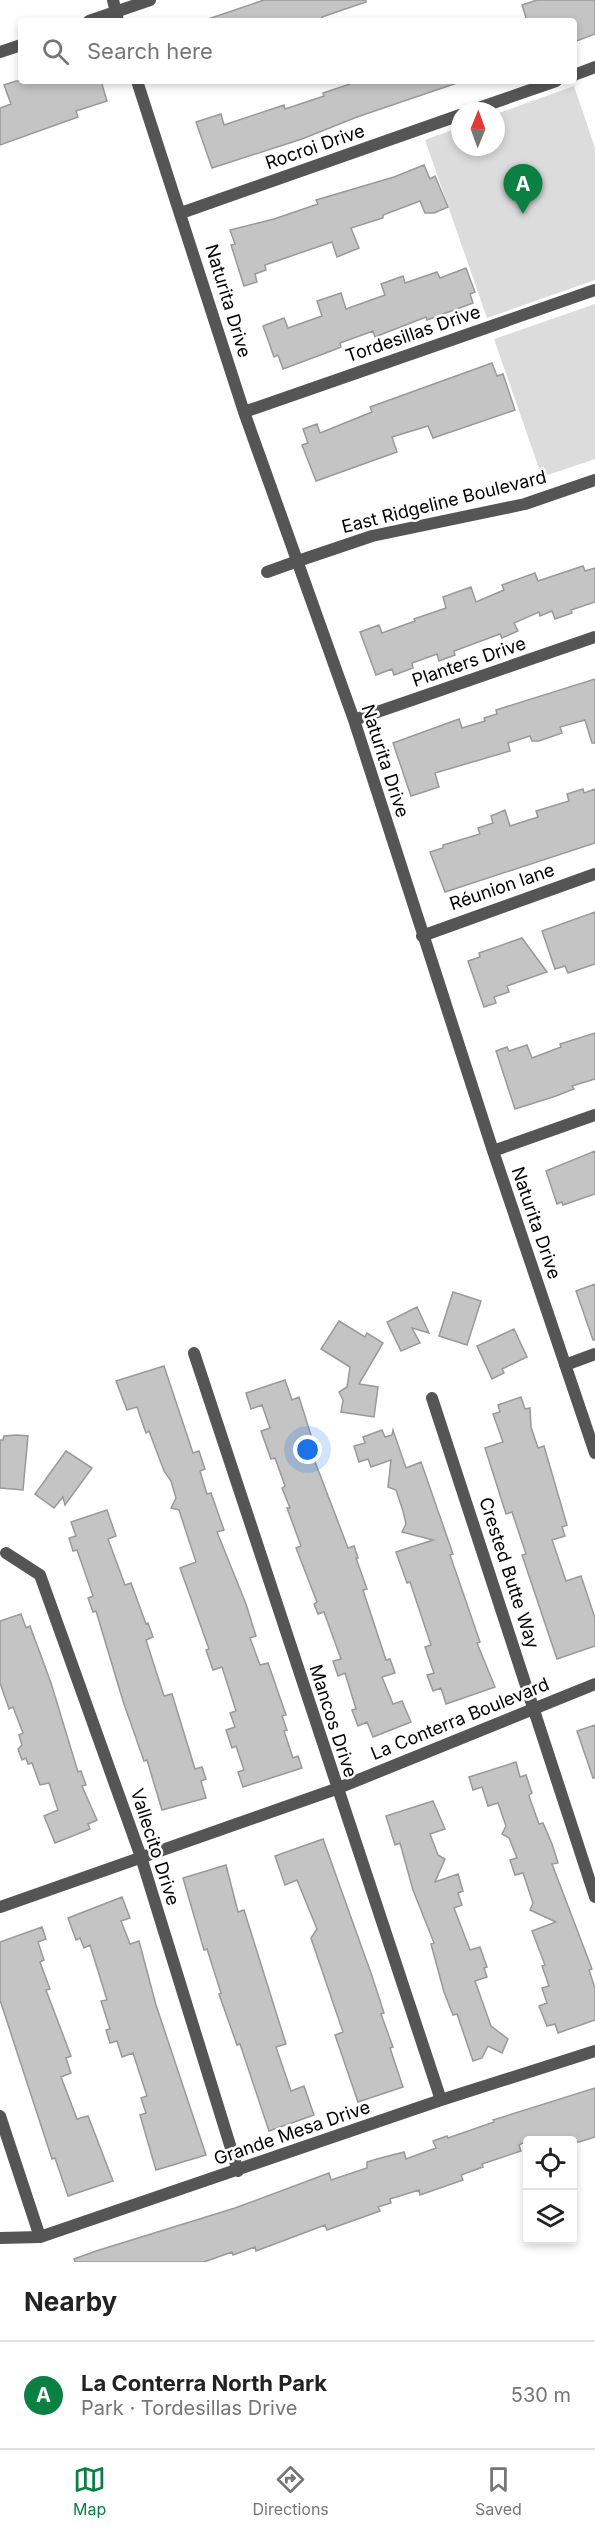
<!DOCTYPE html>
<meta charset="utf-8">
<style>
body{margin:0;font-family:Inter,sans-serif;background:#f6f6f6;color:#222}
.controls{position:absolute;right:18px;bottom:18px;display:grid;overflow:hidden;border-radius:6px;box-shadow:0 3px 9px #0003}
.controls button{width:54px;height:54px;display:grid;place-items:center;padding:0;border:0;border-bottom:2px solid #e0e0e0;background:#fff;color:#222;font:30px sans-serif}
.compass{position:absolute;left:451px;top:102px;width:54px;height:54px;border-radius:50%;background:#fff;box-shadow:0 3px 9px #0003;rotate:1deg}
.you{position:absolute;left:308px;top:1450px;width:21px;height:21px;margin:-15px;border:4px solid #fff;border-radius:50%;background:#1a73e8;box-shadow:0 0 0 9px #1a73e833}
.badge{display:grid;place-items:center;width:39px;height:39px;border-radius:50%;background:#0b8043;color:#fff;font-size:20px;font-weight:700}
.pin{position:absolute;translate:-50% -50px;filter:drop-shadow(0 2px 3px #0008)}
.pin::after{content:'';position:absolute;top:32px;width:21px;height:18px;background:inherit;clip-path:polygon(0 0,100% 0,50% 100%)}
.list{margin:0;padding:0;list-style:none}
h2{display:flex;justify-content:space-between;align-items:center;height:78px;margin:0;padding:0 24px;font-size:26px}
h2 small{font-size:20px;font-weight:400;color:#767676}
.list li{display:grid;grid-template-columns:39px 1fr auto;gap:18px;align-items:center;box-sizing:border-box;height:108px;padding:0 24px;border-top:2px solid #e0e0e0}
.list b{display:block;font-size:22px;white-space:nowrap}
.list p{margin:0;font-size:20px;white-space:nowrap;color:#767676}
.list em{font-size:20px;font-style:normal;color:#767676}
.icon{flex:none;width:33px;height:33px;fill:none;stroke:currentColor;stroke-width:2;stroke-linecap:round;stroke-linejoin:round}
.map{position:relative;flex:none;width:595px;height:2262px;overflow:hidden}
.search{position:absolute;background:#fff;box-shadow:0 3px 9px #0003;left:18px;right:18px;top:18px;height:66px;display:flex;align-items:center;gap:15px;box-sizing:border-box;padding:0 21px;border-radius:6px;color:#767676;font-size:22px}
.sheet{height:186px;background:#fff}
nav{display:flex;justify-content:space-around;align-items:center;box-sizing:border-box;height:84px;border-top:2px solid #e0e0e0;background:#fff;font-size:16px;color:#767676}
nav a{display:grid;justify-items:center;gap:3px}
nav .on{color:#0b8043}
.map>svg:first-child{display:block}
.green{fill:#dcdcdc}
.building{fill:#c4c4c4;stroke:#999;stroke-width:1.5}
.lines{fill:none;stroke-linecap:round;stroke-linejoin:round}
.minor{stroke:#555;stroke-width:12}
.tertiary{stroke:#555;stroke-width:12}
.labels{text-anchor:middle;stroke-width:5;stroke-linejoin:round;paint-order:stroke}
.street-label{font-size:18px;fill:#000;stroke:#fff}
</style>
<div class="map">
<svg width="595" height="2262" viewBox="0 0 595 2262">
<rect width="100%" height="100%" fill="#fff"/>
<!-- green -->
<path class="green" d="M574 86 595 148V280L487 318 425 140 460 127V147H496V114Z
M595 304V459L542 477 494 339Z"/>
<!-- building -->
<path class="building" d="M264 0H366V2L322 17 324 21H208V19Z
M537 0H595V34L574 42V21H527L522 5Z
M16 81H101L107 101 76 111 78 117 0 145V108L11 104 4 85Z
M350 81 457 83 357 117 302 139 212 168 196 122 221 114 224 125 284 105 285 109 324 96 323 93 350 84Z
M424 165 430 179 435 176 448 207 434 213H425L420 201 383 215V218L351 228 359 248 337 257 332 242 265 265 266 270 255 274 257 282 244 286 231 245 235 244 230 230 274 219 318 204 316 200 394 177Z
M466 268 475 292 470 294 473 303 427 320 426 317 375 337 373 331 340 343 341 347 331 351 283 369 278 355 274 357 263 326 284 318 288 328 322 316 317 301 341 293 346 309 385 295 381 284 403 276 405 283 437 272 440 278Z
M492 363 497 376 503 374 515 410 433 438 428 426 392 437 397 452 316 481 302 445 308 443 303 429 317 424 320 433 372 412 370 407Z
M583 566 585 571 595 568V602L571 610 572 613 555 619 552 611 540 616 539 612 514 623 518 631 502 638 500 634 454 651 455 655 439 661 437 654 412 663 413 668 394 675 392 669 376 675 360 632 379 625 382 633 415 621 414 619 446 608 443 597 471 587 476 602 504 590 502 585 535 573 538 581Z
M595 679V743H592L585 720 560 727 562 733 539 741H532L530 736 508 743 510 751 435 773 439 787 411 796 393 743 459 719 462 728 485 721 484 718 497 714 496 710Z
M583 789 584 793 595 789V843L445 892 430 852 443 848V845L480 834 478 828 493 823 491 816 505 810 510 826 538 817 536 811 569 801 567 794Z
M595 912V964L568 973 565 966 555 969 542 931Z
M522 938 547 972 507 986 509 992 494 997 496 1003 484 1007 468 961 480 957 479 953Z
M595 1033V1079L572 1086 574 1089 556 1096 515 1109 496 1051 507 1047 509 1051 527 1045 532 1058 561 1047 560 1044Z
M595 1151V1194L563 1205 562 1202 557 1204 546 1171Z
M595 1284V1340H593L576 1291Z
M453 1292 481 1301 467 1345 439 1336Z
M417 1307 429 1333 412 1328 420 1343 401 1351 387 1322Z
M339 1321 365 1337 367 1333 383 1343 359 1384 378 1387 374 1417 341 1412 343 1400 339 1392 347 1387 350 1367 321 1349Z
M514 1329 527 1357 502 1369 504 1373 492 1379 477 1346Z
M164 1366 193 1453 199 1451 205 1469 200 1471 207 1494 211 1493 224 1530 217 1532 246 1604 256 1636 250 1638 260 1665 268 1663 286 1715 282 1716 287 1730 284 1731 293 1758 298 1756 302 1768 243 1787 238 1772 244 1770 236 1746 232 1748 226 1730 235 1727 230 1713 236 1711 222 1667 213 1670 206 1650 209 1649 180 1568 196 1562 179 1510 171 1508 176 1498 171 1481 164 1471 149 1431 146 1433 137 1407 127 1410 116 1381Z
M285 1380 292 1400 299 1397 314 1445 309 1446 348 1548 354 1546 358 1558H356L367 1589 363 1590 386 1660 390 1659 395 1673 382 1677 393 1704 402 1701 411 1722 373 1737 367 1722 358 1726 352 1710 356 1709 345 1673 338 1676 333 1661 341 1659 324 1612 318 1614 314 1604 317 1602 296 1548 301 1546 287 1508H290L282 1488 285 1486 275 1458 271 1459 261 1431 270 1428 262 1405 251 1409 246 1393Z
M521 1397 525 1409 530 1408 531 1427 538 1448 544 1446 567 1525 562 1527 565 1536 552 1540 566 1581 581 1576 595 1618V1646L557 1659 522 1555 526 1554 512 1512 506 1514 485 1448 503 1442 493 1414 500 1412 498 1405Z
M382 1430 385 1437 392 1435 393 1430 406 1468 421 1462 453 1554 450 1555 480 1642 477 1643 495 1687 446 1704 441 1688 433 1691 427 1675 434 1673 425 1647 431 1645 410 1582 407 1583 396 1552 433 1540 402 1532 406 1524 403 1511 396 1490 388 1487 391 1460 371 1467 368 1459 359 1462 354 1446 365 1443 363 1437Z
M17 1435 28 1436 23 1490 0 1488V1440H3L4 1436Z
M66 1451 92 1468 65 1505 63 1497 54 1508 35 1494Z
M107 1510 116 1536 108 1539 125 1585 131 1583 146 1624 148 1623 153 1637 146 1640 164 1696 172 1694 195 1769 202 1767 206 1779 201 1781 206 1798 162 1810 147 1760 144 1761 123 1701 96 1611 93 1612 88 1598 93 1596 77 1550 73 1551 69 1538 76 1536 71 1522Z
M21 1614 26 1628 30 1626 51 1683 78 1772 81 1771 86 1785 82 1786 97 1820 88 1824 90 1829 55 1843 44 1816 58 1810 49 1783 40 1785 32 1763 28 1764 26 1758 22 1760 18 1749 22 1745 19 1735 23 1733 13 1707 9 1709 0 1683V1621Z
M595 1725V1778H593L577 1731Z
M516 1762 520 1777 526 1775 532 1793 529 1795 530 1799 539 1824 543 1823 552 1844 558 1863 552 1864 592 1969 589 1970 595 1988V2020L558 2033 555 2024 547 2026 539 2006 547 2003 542 1988 549 1986 542 1966 545 1965 532 1931 556 1922 530 1910 533 1903 523 1873 515 1875 510 1860 517 1858 509 1838 502 1834 506 1826 498 1803 488 1806 482 1787 473 1790 469 1777Z
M433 1801 445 1829 430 1834 438 1855 445 1859 435 1882 458 1874 463 1891 458 1893 462 1905 454 1908 470 1950 480 1947 487 1967 484 1968 487 1977 475 1981 491 2026 508 2039 502 2053 488 2046 482 2058 473 2061 457 2014 453 2015 444 1992 431 1944 434 1943 413 1890 400 1843 395 1845 386 1816Z
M323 1839 372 1976 384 2013 381 2014 393 2047 390 2048 403 2087 358 2102 335 2035 343 2032 311 1938 317 1929 297 1880 285 1885 275 1856Z
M226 1865 238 1912 244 1910 286 2044 276 2047 291 2091 304 2086 314 2115 269 2131 240 2044 237 2045 219 1994 221 1993 207 1949 204 1950 183 1878Z
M122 1897 130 1918 121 1921 130 1944 139 1941 156 2005 206 2155 156 2170 140 2115 146 2113 141 2098 147 2096 133 2053 122 2057 117 2041 110 2043 106 2030 110 2029 101 2001 107 2000 90 1945 84 1948 80 1938 76 1940 68 1918Z
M42 1927 46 1939 38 1942 44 1960 40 1962 50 1989 46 1990 71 2056 66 2058 71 2073 61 2077 77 2119 88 2116 113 2181 68 2196 55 2158 52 2159 0 2000V1942Z
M595 2088V2137L579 2142 528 2140 519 2145 521 2151 482 2164 483 2167 461 2175 463 2180 420 2195 419 2190 390 2199 391 2203 378 2207 380 2211 327 2230 325 2225 256 2251 255 2247 233 2255 232 2252 204 2262H75L74 2259 96 2251 235 2208 329 2173 331 2180 367 2168V2162L377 2159 404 2152 406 2159 436 2148 433 2141 447 2136 448 2138 494 2122 493 2120Z"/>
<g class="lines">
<!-- minor -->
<path class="minor" d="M113 0 118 21
M89 21 150 0
M0 52 21 45
M574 75 595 67
M137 81 244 412 354 720 493 1151 595 1453
M470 111 556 81
M181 213 460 115
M244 412 595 290
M267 572 295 562
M354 720 595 637
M422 936 595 874
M493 1151 595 1115
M194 1353 441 2100
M565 1365 595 1354
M432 1398 595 1897
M6 1553 40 1575 141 1857 238 2171
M0 1907 336 1789 595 1684
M0 2116 40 2237
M0 2238 40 2237 441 2100 595 2051"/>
<!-- tertiary -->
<path class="tertiary" d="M295 562 372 536 525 504 595 480"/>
</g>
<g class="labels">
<!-- street labels -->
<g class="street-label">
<text transform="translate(315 147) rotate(-19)" y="6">Rocroi Drive</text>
<text transform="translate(228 301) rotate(73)" y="6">Naturita Drive</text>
<text transform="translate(413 334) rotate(-19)" y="6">Tordesillas Drive</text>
<text transform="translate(444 502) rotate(-14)" y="6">East Ridgeline Boulevard</text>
<text transform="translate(469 662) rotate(-19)" y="6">Planters Drive</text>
<text transform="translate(385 761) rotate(72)" y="6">Naturita Drive</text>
<text transform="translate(502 887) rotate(-19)" y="6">Réunion lane</text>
<text transform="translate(536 1223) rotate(71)" y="6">Naturita Drive</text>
<text transform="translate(509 1573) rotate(72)" y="6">Crested Butte Way</text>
<text transform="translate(460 1719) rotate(-22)" y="6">La Conterra Boulevard</text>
<text transform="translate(333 1721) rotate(72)" y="6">Mancos Drive</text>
<text transform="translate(155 1847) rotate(72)" y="6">Vallecito Drive</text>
<text transform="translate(292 2133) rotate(-19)" y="6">Grande Mesa Drive</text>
</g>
</g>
</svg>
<div class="controls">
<button><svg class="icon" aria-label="locate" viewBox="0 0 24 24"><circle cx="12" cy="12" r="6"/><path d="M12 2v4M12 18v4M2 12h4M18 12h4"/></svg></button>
<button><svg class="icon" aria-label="layers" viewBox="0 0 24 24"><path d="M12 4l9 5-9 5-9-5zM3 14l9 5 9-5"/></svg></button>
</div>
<svg class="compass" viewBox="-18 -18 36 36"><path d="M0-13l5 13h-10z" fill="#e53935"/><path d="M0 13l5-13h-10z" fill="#767676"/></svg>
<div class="you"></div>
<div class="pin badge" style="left:523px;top:214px">A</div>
<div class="search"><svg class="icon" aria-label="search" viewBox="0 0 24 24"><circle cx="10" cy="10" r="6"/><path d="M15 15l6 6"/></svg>Search here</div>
</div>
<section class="sheet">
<h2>Nearby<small></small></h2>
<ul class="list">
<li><span class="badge">A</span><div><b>La Conterra North Park</b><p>Park · Tordesillas Drive</p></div><em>530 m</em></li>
</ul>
</section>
<nav>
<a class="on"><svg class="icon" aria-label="map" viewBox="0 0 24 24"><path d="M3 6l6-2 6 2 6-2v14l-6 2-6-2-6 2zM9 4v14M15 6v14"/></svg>Map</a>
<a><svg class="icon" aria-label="directions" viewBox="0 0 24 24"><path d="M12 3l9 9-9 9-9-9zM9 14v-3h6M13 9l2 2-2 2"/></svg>Directions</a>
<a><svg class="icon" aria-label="saved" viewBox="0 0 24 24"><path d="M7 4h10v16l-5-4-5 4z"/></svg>Saved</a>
</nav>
